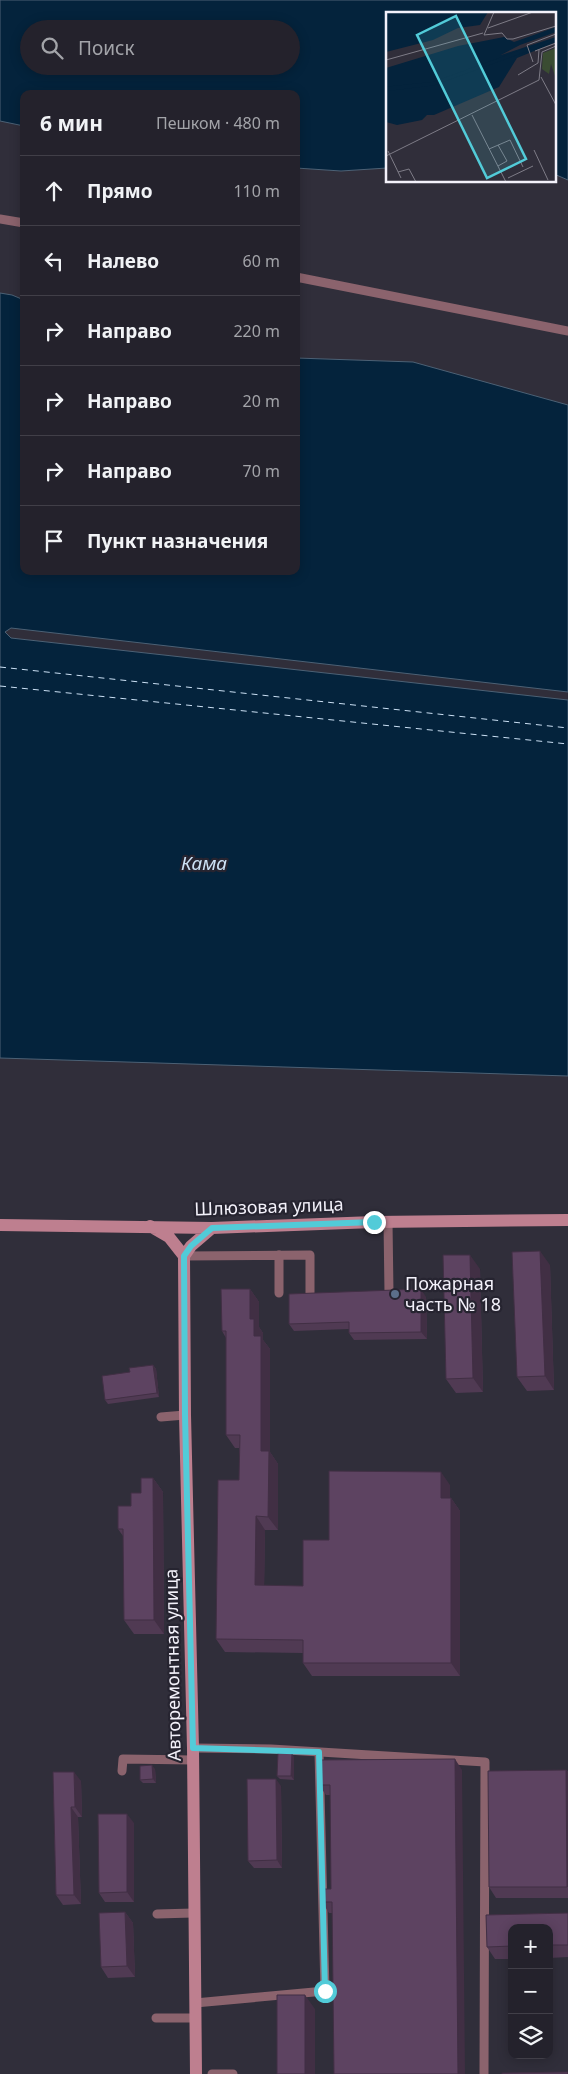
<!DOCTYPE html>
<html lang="ru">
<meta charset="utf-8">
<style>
body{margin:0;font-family:"Noto Sans",sans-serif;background:#302f38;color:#f1f3f6}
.controls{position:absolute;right:15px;bottom:15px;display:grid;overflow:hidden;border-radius:10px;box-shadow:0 2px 12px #0003}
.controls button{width:45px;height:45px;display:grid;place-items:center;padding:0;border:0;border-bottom:1px solid #413f48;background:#24222c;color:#f1f3f6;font:25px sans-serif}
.stop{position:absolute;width:15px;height:15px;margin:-11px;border:4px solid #52cbd8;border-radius:50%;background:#fff}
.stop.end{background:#52cbd8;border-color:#fff;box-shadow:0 1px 5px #0008}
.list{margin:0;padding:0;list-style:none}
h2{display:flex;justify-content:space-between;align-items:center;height:65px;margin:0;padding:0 20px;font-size:21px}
h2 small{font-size:16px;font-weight:400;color:#a3a4a9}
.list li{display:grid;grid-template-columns:32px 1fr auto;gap:15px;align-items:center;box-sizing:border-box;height:70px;padding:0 20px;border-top:1px solid #413f48}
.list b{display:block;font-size:19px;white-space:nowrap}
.list em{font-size:16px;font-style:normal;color:#a3a4a9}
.icon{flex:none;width:28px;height:28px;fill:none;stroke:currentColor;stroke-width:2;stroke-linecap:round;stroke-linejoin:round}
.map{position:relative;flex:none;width:568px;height:2074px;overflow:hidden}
.search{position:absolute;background:#24222c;box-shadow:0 2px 12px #0003;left:20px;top:20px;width:280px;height:55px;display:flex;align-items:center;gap:12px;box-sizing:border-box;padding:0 18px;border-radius:28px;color:#a3a4a9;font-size:19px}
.panel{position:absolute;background:#24222c;box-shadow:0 2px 12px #0003;left:20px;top:90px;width:280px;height:485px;border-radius:10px}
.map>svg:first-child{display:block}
.water{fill:#04233c;stroke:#4c6175;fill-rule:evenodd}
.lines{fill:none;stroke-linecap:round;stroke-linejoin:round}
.ferry{stroke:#cce1f5;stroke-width:1;stroke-dasharray:6 5;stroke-linecap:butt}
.lane{stroke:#8b636d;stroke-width:9}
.secondary{stroke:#be7f8f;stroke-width:12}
.wall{fill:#503a53}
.shaded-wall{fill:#412f44}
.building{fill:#5d4361;stroke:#412f44}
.route{stroke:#52cbd8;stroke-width:6}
.service-dot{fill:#5c6f8a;stroke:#262430;stroke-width:2}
.labels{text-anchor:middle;stroke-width:4.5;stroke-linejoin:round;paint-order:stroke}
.street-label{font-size:18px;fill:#f3f1fa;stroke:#262430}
.poi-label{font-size:18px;fill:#f3f1fa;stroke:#262430;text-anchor:start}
.water-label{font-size:19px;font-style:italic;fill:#cce1f5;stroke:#262430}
.inset-river{fill:none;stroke:#04233c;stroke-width:2.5}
.inset-road{fill:none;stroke:#7e7c87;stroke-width:1}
.view{fill:#52cbd8;fill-opacity:0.15;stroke:#52cbd8;stroke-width:2.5}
.inset-edge{fill:none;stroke:#f3f1fa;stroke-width:2.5}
</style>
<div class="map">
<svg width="568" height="2074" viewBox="0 0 568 2074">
<rect width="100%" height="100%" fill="#302e3a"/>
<!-- water -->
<path class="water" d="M0 0H568V180L554 174V14H387V168L341 171 296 168V94H24V126L0 121ZM29 29H291V66H29Z
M0 293 12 295 24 300V571H296V358L413 362 568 405V692L11 628 5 632 11 638 568 700V1076L0 1058Z"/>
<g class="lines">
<!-- ferry -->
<path class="ferry" d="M0 667 568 728
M0 686 568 744"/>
<!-- lane -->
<path class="lane" d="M0 219 24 223
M296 277 568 331
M388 1222 389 1293
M279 1255V1293
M184 1256 310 1255V1293
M161 1417 185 1415
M193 1748 271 1749 485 1762 484 2074
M122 1771 123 1759 193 1760
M157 1914 193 1913
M195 2003 325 1991 319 1752
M156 2018H195
M212 2074H233"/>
<!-- secondary -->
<path class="secondary" d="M0 1225 212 1228 374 1222 568 1220
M150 1226 169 1237 184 1256 185 1415 193 1748 196 2074
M184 1256 191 1246 212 1228"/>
</g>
<!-- wall -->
<path class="wall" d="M550 1265 554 1390 527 1391 517 1377Z
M480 1269 483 1392 456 1393 446 1379Z
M250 1289 259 1302V1327L263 1333V1340L270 1349V1452L278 1464V1530H265L264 1586H303L329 1540 450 1485V1498H451L460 1511V1676H312L303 1663V1653L225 1652 216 1639 239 1480V1448H235L226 1435V1338L222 1331Z
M426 1297 427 1339 354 1340 349 1333V1329L294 1331 289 1324Z
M153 1365 156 1369 159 1397 108 1404 105 1400 130 1372Z
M153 1478 163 1492 164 1634H134L124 1620 123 1536 118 1529 131 1506Z
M294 1757V1780L280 1779 277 1776Z
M155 1769 156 1783H143L140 1780Z
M462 1770 333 1913H329L322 1902 331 1889V1795H326L319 1785Z
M566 1770 568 1772V1898H496L489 1887Z
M53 1772 81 1781 82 1817H78L81 1904 63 1905 56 1895Z
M281 1786 282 1868H254L248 1861Z
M134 1823V1902H105L99 1893Z
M125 1912 133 1923 135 1977 108 1978 101 1967Z
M568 1913V1957L549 1958V1928H512V1959H495L487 1947 486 1915Z"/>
<!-- shaded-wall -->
<path class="shaded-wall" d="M540 1251 550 1265 554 1390 545 1376Z
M470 1255 480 1269 483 1392 473 1378Z
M250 1289 259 1302V1327L263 1333V1340L270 1349V1452L278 1464V1530L268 1517 261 1451 254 1336 250 1319Z
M421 1289 426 1297 427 1339 421 1332Z
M153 1365 156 1369 159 1397 157 1393Z
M441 1472 450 1485V1511L441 1498Z
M153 1478 163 1492 164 1634 154 1620Z
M451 1498 460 1511V1676L451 1663Z
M256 1516 265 1530 264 1599 255 1585Z
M292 1753 294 1757V1780L291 1776Z
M455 1759 462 1770 465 2074H458Z
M152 1765 155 1769 156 1783 153 1779Z
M566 1770 568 1772V1887H567Z
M74 1772 81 1781 82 1817 75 1807Z
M276 1779 281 1786 282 1868 277 1860Z
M71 1807 78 1817 81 1904 74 1895Z
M127 1814 134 1823V1902L127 1892Z
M125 1912 133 1923 135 1977 127 1966Z
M305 1995 315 2009V2074H305Z"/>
<!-- building -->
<path class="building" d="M540 1251 545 1376 517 1377 512 1252Z
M443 1255H470L473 1378 446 1379Z
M221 1289H250V1319H254V1336H261V1451H269L268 1517 256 1516 255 1585 303 1586V1540H329V1471L441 1472V1498H451V1663H303V1640L216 1639 218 1480H239L240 1435H226V1331H222Z
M421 1289V1332L349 1333V1322L289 1324V1294Z
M153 1365 157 1393 105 1400 102 1376 130 1372 129 1368Z
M141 1478H153L154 1620H124L123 1529H118V1506H131V1493H141Z
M278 1753H292L291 1776H277Z
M455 1759 458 2074H334L332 1902H322L321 1889H331L330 1785H319L318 1760Z
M152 1765 153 1779 140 1780V1766Z
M566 1770 567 1887H489L488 1771Z
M53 1772H74L75 1807H71L74 1895H56Z
M247 1779H276L277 1860 248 1861Z
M98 1814H127V1892L99 1893Z
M125 1912 127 1966 101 1967 99 1913Z
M568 1913V1945H549V1928H512V1946L487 1947 486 1915Z
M277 1995H305V2074H277Z
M568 2072V2074H502V2073Z"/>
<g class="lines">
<!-- route -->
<path class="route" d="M325 1991 319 1752 193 1748 185 1415 184 1256 191 1246 212 1228 374 1222"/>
</g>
<!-- markers -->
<circle class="service-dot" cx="395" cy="1294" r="5"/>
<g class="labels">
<!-- street labels -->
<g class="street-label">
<text transform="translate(269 1207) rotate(-2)" y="6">Шлюзовая улица</text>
<text transform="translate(173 1665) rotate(-91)" y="6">Авторемонтная улица</text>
</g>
<!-- poi labels -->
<g class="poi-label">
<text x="405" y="1290">Пожарная<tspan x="405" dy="21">часть № 18</tspan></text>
</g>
<!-- water labels -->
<g class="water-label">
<text x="204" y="870">Кама</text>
</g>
</g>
<!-- overview -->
<g transform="translate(386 12)">
<rect width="170" height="170" fill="#302e3a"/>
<path d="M170 36V67L165 52 163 62 156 57 157 41Z" fill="#3a4c32"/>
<path d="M0 0H102L94 13 72 16 47 28 0 40ZM170 15V20L134 33 115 43 170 25V30L131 46 113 75 48 103H41L36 108 11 113 0 110V56L72 34 118 25 128 30Z" fill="#04233c"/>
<path class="inset-river" d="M145 37 170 27M0 76 48 71 141 37M0 78 48 72 141 38"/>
<path class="inset-road" d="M108 0 98 23 116 21 121 27H127L170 14M102 16 147 0M149 39 170 31M0 48 97 21M147 50 141 33 170 22M132 63 152 51 153 38M155 65 170 93M86 103 120 170M103 137 124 128 137 155M148 138 162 168M2 139 15 166M0 144 153 68 156 40 170 34M112 154 121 149 112 133M12 160 23 157 30 170M122 166 147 154"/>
<path class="view" d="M70 4 140 147 101 166 31 23Z"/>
<rect width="170" height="170" class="inset-edge"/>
</g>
</svg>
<div class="controls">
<button>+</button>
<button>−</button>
<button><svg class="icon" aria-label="layers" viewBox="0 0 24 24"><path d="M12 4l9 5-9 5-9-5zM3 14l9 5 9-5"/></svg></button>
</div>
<div class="stop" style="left:325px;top:1991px"></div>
<div class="stop end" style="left:374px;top:1222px"></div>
<div class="search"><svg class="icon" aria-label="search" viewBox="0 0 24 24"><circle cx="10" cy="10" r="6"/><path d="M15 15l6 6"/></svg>Поиск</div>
<section class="panel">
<h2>6 мин<small>Пешком · 480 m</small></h2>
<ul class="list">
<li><svg class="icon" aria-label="ahead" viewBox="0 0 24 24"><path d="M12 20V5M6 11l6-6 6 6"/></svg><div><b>Прямо</b></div><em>110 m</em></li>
<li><svg class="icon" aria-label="left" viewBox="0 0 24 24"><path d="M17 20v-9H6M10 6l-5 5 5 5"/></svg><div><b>Налево</b></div><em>60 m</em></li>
<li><svg class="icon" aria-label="right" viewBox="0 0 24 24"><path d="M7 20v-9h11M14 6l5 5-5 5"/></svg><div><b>Направо</b></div><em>220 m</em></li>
<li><svg class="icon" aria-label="right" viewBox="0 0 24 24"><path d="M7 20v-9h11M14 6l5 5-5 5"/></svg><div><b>Направо</b></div><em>20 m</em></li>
<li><svg class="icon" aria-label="right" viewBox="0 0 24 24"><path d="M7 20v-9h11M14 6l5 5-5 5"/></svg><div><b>Направо</b></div><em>70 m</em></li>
<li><svg class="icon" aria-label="arrive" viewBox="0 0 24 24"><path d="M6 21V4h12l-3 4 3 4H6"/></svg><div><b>Пункт назначения</b></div></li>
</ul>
</section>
</div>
